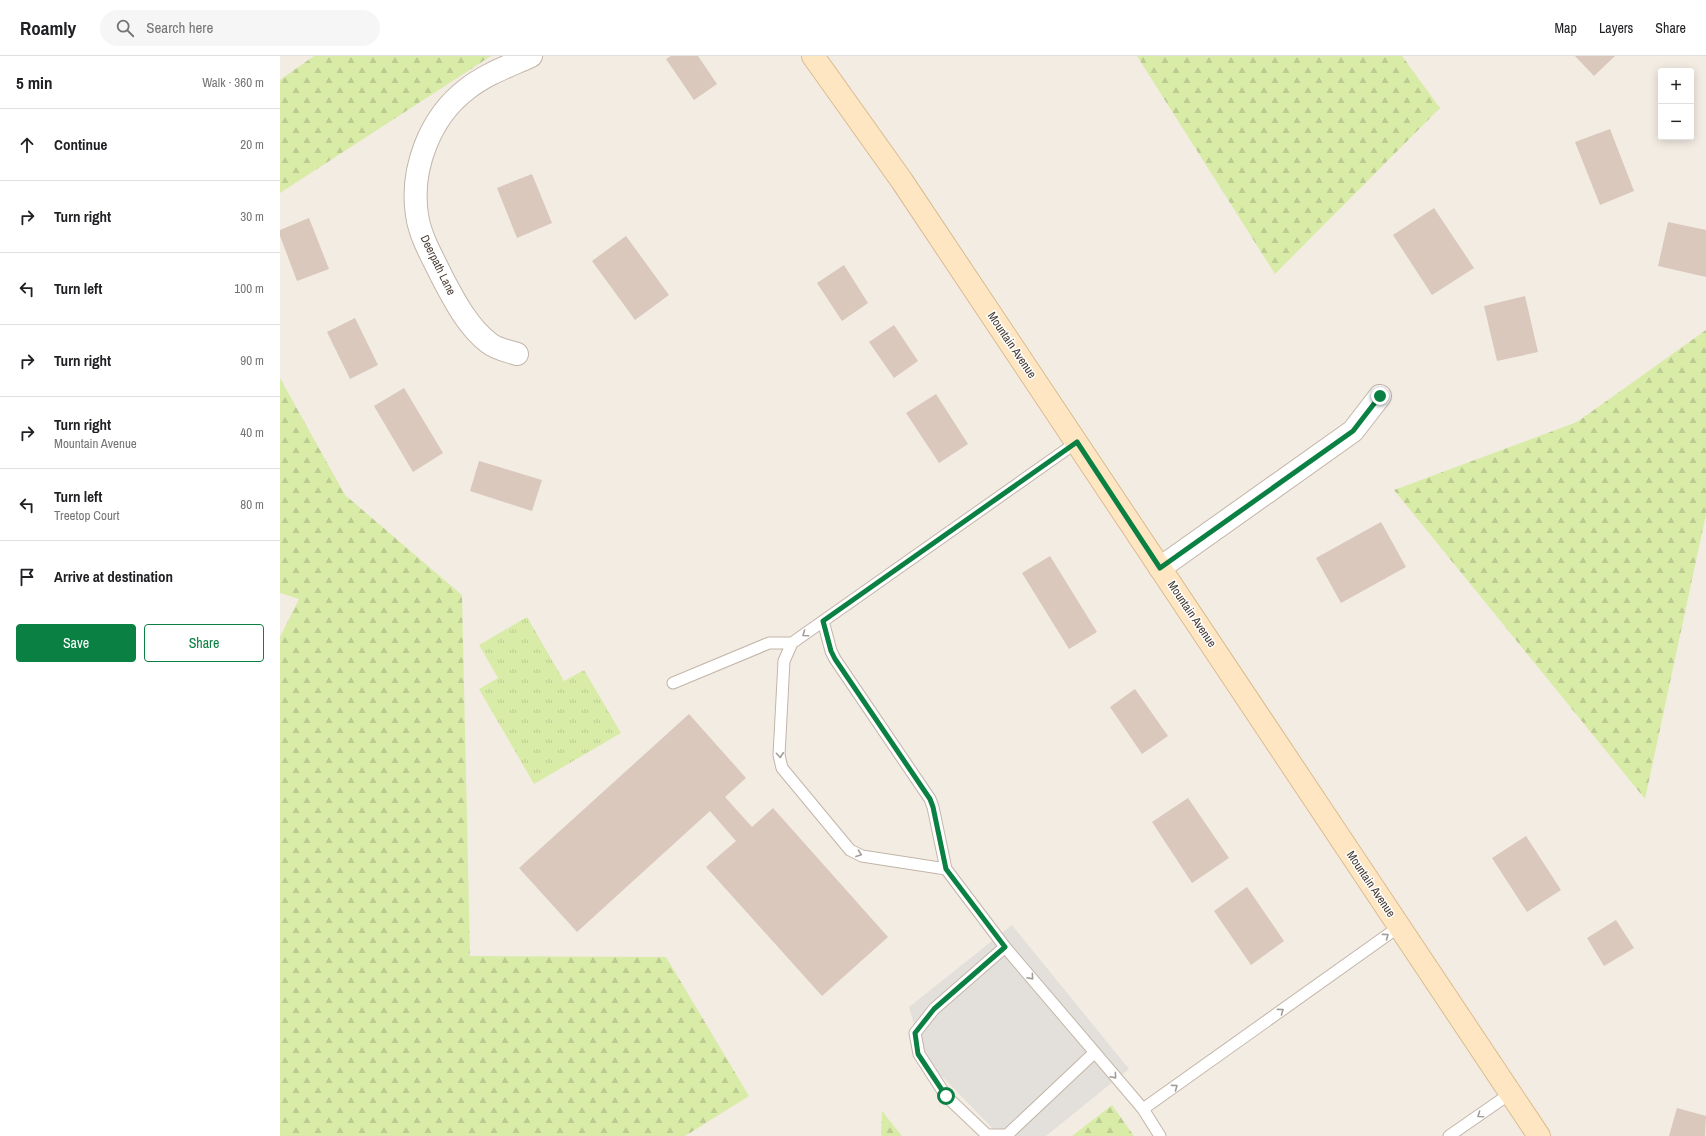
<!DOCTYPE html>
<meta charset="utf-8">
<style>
body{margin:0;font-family:"Archivo Narrow",sans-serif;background:#f6f6f6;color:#202124}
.controls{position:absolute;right:12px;top:12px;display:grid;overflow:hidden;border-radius:4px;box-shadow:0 2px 10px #0003}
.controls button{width:36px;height:36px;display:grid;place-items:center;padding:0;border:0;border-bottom:1px solid #e0e0e0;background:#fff;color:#202124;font:20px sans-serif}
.stop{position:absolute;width:12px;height:12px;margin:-9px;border:3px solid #0b8043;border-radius:50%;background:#fff}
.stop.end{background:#0b8043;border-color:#fff;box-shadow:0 1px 4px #0008}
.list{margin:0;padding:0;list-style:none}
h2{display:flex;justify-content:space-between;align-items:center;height:52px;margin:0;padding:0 16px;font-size:17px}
h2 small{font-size:13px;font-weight:400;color:#757577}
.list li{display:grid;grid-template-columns:26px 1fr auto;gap:12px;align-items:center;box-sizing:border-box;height:72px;padding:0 16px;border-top:1px solid #e0e0e0}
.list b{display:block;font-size:15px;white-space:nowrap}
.list p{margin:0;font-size:13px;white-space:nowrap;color:#757577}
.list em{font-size:13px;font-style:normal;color:#757577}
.actions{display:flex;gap:8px;padding:12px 16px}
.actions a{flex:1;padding:9px 0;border:1px solid #0b8043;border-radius:4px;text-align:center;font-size:14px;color:#0b8043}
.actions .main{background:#0b8043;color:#fff}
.icon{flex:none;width:22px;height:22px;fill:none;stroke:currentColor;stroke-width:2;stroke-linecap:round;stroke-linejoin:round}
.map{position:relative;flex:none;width:1426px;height:1080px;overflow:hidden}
header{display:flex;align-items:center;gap:24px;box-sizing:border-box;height:56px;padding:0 20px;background:#fff;border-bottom:1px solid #e0e0e0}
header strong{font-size:19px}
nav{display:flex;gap:22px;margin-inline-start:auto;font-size:14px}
.search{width:280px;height:36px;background:#f6f6f6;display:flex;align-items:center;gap:10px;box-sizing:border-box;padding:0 14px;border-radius:22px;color:#757577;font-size:15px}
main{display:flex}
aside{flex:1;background:#fff}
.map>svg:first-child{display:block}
.forest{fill:url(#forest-firs)}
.park{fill:url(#park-tufts)}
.parking{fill:#e3e0dc}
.building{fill:#d9c8bb}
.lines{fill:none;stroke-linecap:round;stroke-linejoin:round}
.lane-casing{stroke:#c3b5a8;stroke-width:13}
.street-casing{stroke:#c3b5a8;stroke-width:24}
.secondary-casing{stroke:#dbbb91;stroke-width:24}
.lane{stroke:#fff;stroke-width:11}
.street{stroke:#fff;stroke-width:22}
.secondary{stroke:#ffe6c2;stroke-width:22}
.oneway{stroke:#a29d99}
.route{stroke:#0b8043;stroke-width:5}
.labels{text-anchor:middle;stroke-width:3;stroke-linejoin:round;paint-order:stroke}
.street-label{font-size:12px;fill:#463b33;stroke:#fff}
</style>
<header>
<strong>Roamly</strong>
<div class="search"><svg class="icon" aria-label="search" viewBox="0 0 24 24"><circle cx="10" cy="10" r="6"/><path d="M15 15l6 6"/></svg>Search here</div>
<nav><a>Map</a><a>Layers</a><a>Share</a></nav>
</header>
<main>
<aside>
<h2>5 min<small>Walk · 360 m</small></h2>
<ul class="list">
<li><svg class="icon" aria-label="ahead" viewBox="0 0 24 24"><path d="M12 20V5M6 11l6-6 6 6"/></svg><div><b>Continue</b></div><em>20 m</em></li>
<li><svg class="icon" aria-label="right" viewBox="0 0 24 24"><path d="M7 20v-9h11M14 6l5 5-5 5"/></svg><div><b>Turn right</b></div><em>30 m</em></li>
<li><svg class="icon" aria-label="left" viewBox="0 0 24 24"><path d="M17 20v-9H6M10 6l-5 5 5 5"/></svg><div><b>Turn left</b></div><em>100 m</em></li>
<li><svg class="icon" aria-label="right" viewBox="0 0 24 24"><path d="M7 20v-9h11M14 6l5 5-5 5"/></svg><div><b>Turn right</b></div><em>90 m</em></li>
<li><svg class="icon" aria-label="right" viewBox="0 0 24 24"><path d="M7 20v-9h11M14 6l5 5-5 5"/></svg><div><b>Turn right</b><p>Mountain Avenue</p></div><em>40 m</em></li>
<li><svg class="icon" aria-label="left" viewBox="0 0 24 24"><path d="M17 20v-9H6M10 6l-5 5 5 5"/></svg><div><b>Turn left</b><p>Treetop Court</p></div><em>80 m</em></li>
<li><svg class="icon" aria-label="arrive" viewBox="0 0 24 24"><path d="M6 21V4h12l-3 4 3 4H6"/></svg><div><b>Arrive at destination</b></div></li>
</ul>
<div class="actions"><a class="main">Save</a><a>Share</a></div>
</aside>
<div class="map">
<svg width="1426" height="1080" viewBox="0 0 1426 1080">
<defs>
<pattern id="forest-firs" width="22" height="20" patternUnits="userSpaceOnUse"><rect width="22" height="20" fill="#d8eca8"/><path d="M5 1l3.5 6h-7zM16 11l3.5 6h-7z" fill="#bbcb91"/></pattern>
<pattern id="park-tufts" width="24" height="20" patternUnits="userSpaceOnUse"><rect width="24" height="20" fill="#d8eca8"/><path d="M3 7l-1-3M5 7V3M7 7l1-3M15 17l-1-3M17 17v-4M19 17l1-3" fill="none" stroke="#bbcb91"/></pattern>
</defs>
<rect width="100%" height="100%" fill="#f3ece3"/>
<!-- forest -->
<path class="forest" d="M34 0H211L0 137V24Z
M857 0H1122L1160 52 995 218Z
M1426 274V458L1365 743 1114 434 1297 366Z
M0 322 65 439 182 539 190 900 386 901 469 1040 405 1080H0V581L19 543 0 537Z
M832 1049 854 1080H792Z
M602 1055 622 1080H601Z"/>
<!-- park -->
<path class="park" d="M247 561 284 625 304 614 341 677 254 728 199 633 218 622 199 589Z"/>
<!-- parking -->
<path class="parking" d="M732 869 849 1013 766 1080H720L643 1001 629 951Z"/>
<!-- building -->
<path class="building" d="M391 0H418L437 28 414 44 386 3Z
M1295 0H1335L1314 20Z
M1330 73 1354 135 1320 149 1295 86Z
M252 118 272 167 237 182 217 132Z
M1154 152 1194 212 1152 239 1113 179Z
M29 162 49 213 17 225 0 180V174Z
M1388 166 1426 174V221L1378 210Z
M346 180 389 239 355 264 312 205Z
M564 209 588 247 562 265 537 227Z
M1245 240 1258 296 1217 305 1204 250Z
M75 262 98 309 70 323 47 276Z
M614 269 638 305 614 322 589 286Z
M124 332 163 397 133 416 94 350Z
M656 338 688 388 659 407 626 357Z
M199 405 262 424 252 455 190 435Z
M1101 466 1126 511 1061 547 1036 502Z
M770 500 817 576 789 593 742 517Z
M855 633 888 680 862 698 830 651Z
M409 658 466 722 445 741 472 771 493 752 608 881 542 940 426 811 456 785 430 755 297 876 239 812Z
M908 742 949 802 912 827 872 766Z
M1246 780 1281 834 1247 856 1212 802Z
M967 831 1004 885 971 909 934 855Z
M1336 864 1354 892 1324 910 1307 882Z
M1397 1052 1426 1060 1425 1080H1389Z"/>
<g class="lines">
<!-- lane casing -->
<g class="lane-casing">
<path id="lane" d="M543 565 551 595 555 603 650 743 653 751 666 813 725 891 863 1053 880 1080
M393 627 489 587H512
M666 813 582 800 570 794 502 712 499 699 504 605 512 587 797 386
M725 891 654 953 635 977 639 998 666 1040 707 1079H727L814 997
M863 1053 1120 870
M1169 1080 1231 1037"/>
</g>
<!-- street casing -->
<g class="street-casing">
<path id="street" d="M237 298C228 295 216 293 209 287 188 271 174 244 162 221 153 202 140 181 137 159 130 113 150 61 187 33 206 18 229 10 251 0
M880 512 1073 375 1100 340"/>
</g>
<!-- secondary casing -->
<g class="secondary-casing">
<path id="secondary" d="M533 0 622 125 1259 1080"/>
</g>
<!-- lane -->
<use href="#lane" class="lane"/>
<!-- street -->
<use href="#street" class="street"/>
<!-- secondary -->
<use href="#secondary" class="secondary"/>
</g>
<!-- one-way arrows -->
<defs><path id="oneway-chevron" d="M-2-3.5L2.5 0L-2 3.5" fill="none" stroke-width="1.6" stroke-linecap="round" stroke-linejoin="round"/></defs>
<g class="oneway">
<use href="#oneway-chevron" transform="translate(525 578) rotate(145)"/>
<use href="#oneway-chevron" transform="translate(500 699) rotate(85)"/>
<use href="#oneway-chevron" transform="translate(579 798) rotate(20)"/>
<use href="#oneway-chevron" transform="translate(1106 880) rotate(-36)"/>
<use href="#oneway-chevron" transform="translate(751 921) rotate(49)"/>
<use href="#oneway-chevron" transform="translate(1001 955) rotate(-36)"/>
<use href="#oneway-chevron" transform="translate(834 1020) rotate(49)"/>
<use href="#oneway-chevron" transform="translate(895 1031) rotate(-36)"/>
<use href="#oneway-chevron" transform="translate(1200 1059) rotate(145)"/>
</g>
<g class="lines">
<!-- route -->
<path class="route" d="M666 1040 638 998 635 977 654 953 725 891 666 813 653 751 650 743 555 603 551 595 543 565 797 386 880 512 1073 375 1100 340"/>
</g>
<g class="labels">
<!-- street labels -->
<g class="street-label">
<text transform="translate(158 209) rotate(64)" y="4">Deerpath Lane</text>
<text transform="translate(732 289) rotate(56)" y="4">Mountain Avenue</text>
<text transform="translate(912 558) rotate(56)" y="4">Mountain Avenue</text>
<text transform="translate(1091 828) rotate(56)" y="4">Mountain Avenue</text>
</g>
</g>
</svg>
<div class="controls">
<button>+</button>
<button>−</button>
</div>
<div class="stop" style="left:666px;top:1040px"></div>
<div class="stop end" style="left:1100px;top:340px"></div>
</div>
</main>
